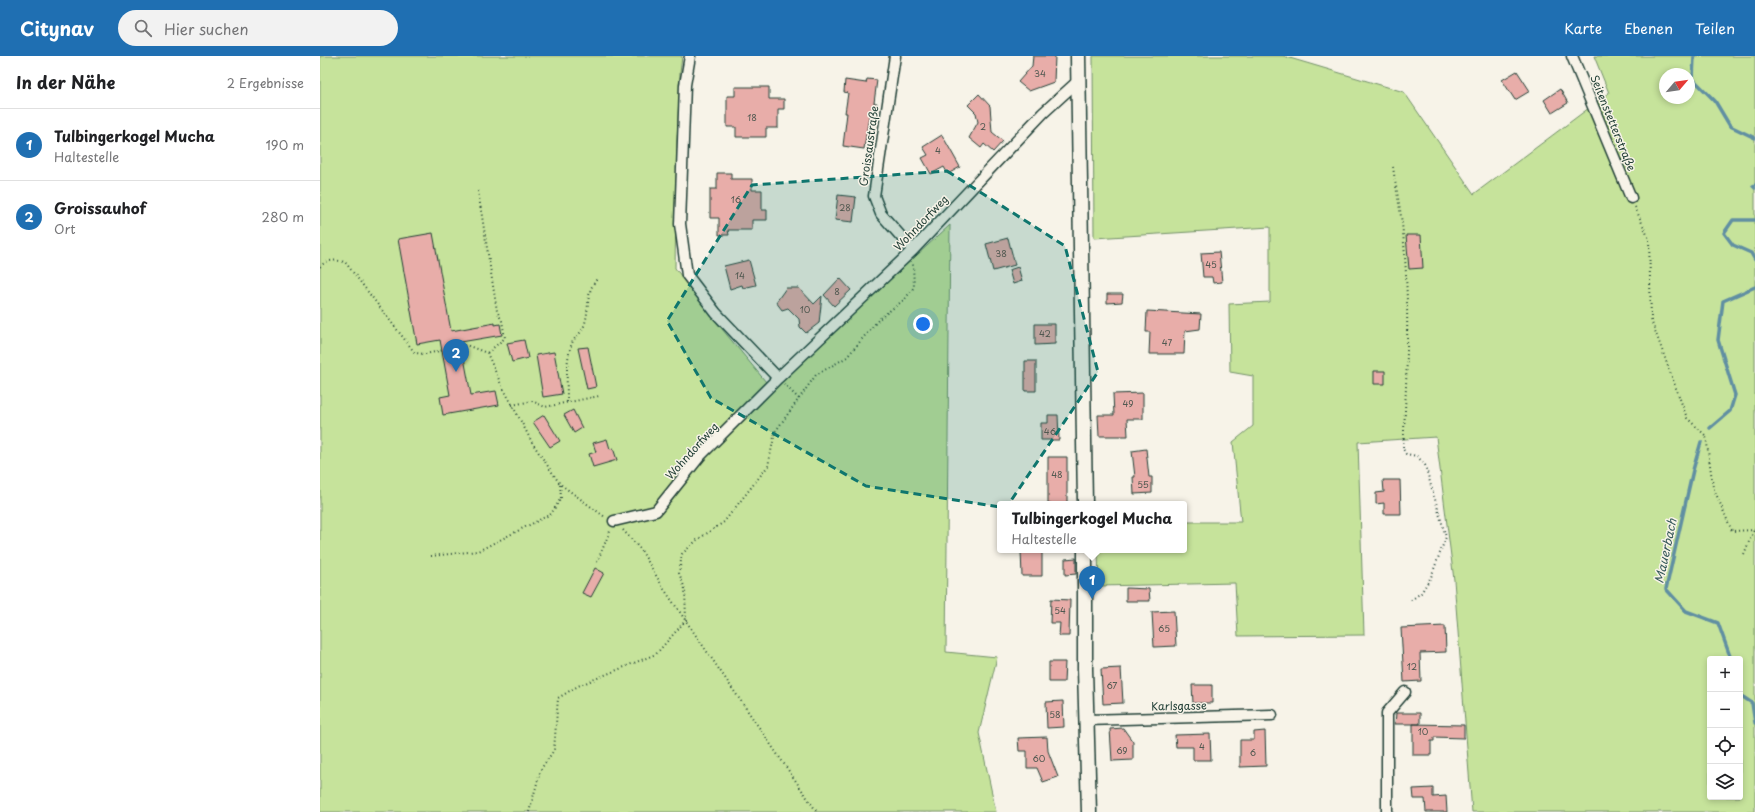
<!DOCTYPE html>
<html lang="de">
<meta charset="utf-8">
<style>
body{margin:0;font-family:"Playpen Sans",sans-serif;background:#f2f2f2;color:#202124}
.controls{position:absolute;right:12px;bottom:12px;display:grid;overflow:hidden;border-radius:4px;box-shadow:0 2px 6px #0003}
.controls button{width:36px;height:36px;display:grid;place-items:center;padding:0;border:0;border-bottom:1px solid #e0e0e0;background:#fff;color:#202124;font:20px sans-serif}
.compass{position:absolute;left:1339px;top:12px;width:36px;height:36px;border-radius:50%;background:#fff;box-shadow:0 2px 6px #0003;rotate:61deg}
.you{position:absolute;left:603px;top:268px;width:14px;height:14px;margin:-10px;border:3px solid #fff;border-radius:50%;background:#1a73e8;box-shadow:0 0 0 6px #1a73e833}
.badge{display:grid;place-items:center;width:26px;height:26px;border-radius:50%;background:#1f6fb2;color:#fff;font-size:13px;font-weight:700}
.pin{position:absolute;translate:-50% -33px;filter:drop-shadow(0 1px 2px #0008)}
.pin::after{content:'';position:absolute;top:21px;width:14px;height:12px;background:inherit;clip-path:polygon(0 0,100% 0,50% 100%)}
.popup{position:absolute;left:677px;top:445px;width:190px;height:52px;box-sizing:border-box;display:grid;place-content:center;border-radius:4px;background:#fff;filter:drop-shadow(0 1px 3px #0005);font-size:13px;white-space:nowrap;color:#757577}
.popup b{font-size:15px;color:#202124}
.popup::after{content:'';position:absolute;left:50%;top:100%;margin-left:-8px;border:8px solid transparent;border-top-color:#fff}
.list{margin:0;padding:0;list-style:none}
h2{display:flex;justify-content:space-between;align-items:center;height:52px;margin:0;padding:0 16px;font-size:17px}
h2 small{font-size:13px;font-weight:400;color:#757577}
.list li{display:grid;grid-template-columns:26px 1fr auto;gap:12px;align-items:center;box-sizing:border-box;height:72px;padding:0 16px;border-top:1px solid #e0e0e0}
.list b{display:block;font-size:15px;white-space:nowrap}
.list p{margin:0;font-size:13px;white-space:nowrap;color:#757577}
.list em{font-size:13px;font-style:normal;color:#757577}
.icon{flex:none;width:22px;height:22px;fill:none;stroke:currentColor;stroke-width:2;stroke-linecap:round;stroke-linejoin:round}
.map{position:relative;flex:none;width:1435px;height:756px;overflow:hidden}
header{display:flex;align-items:center;gap:24px;box-sizing:border-box;height:56px;padding:0 20px;background:#1f6fb2;color:#fff}
header strong{font-size:19px}
nav{display:flex;gap:22px;margin-inline-start:auto;font-size:14px}
.search{width:280px;height:36px;background:#f2f2f2;display:flex;align-items:center;gap:10px;box-sizing:border-box;padding:0 14px;border-radius:22px;color:#757577;font-size:15px}
main{display:flex}
aside{flex:1;background:#fff}
.map>svg:first-child{display:block}
.green{fill:#c6e39b;stroke:#729068;fill-rule:evenodd}
.lines{fill:none;stroke-linecap:round;stroke-linejoin:round}
.stream{stroke:#608fa2;stroke-width:3.5}
.building{fill:#e8ada9;stroke:#1f3d34}
.street-casing{stroke:#1f3d34;stroke-width:13}
.secondary-casing{stroke:#1f3d34;stroke-width:17}
.path{stroke:#1f3d34;stroke-width:2;stroke-dasharray:1 3;stroke-linecap:butt}
.street{stroke:#f7f3e8;stroke-width:10}
.secondary{stroke:#f7f3e8;stroke-width:14}
.marked{fill:#0f766e;fill-opacity:0.2;stroke:#0f766e;stroke-width:3;stroke-dasharray:8 5;stroke-linejoin:round}
.labels{text-anchor:middle;stroke-width:3;stroke-linejoin:round;paint-order:stroke}
.number-label{font-size:9px;fill:#515951}
.street-label{font-size:11px;fill:#1f3d34;stroke:#f7f3e8}
.water-label{font-size:12px;font-style:italic;fill:#355859;stroke:#f7f3e8}
</style>
<header>
<strong>Citynav</strong>
<div class="search"><svg class="icon" aria-label="search" viewBox="0 0 24 24"><circle cx="10" cy="10" r="6"/><path d="M15 15l6 6"/></svg>Hier suchen</div>
<nav><a>Karte</a><a>Ebenen</a><a>Teilen</a></nav>
</header>
<main>
<aside>
<h2>In der Nähe<small>2 Ergebnisse</small></h2>
<ul class="list">
<li><span class="badge">1</span><div><b>Tulbingerkogel Mucha</b><p>Haltestelle</p></div><em>190 m</em></li>
<li><span class="badge">2</span><div><b>Groissauhof</b><p>Ort</p></div><em>280 m</em></li>
</ul>
</aside>
<div class="map">
<svg width="1435" height="756" viewBox="0 0 1435 756">
<rect width="100%" height="100%" fill="#f7f3e8"/>
<filter id="ink" filterUnits="userSpaceOnUse"><feTurbulence type="fractalNoise" baseFrequency=".025" numOctaves="2"/><feDisplacementMap in="SourceGraphic" scale="8" xChannelSelector="R" yChannelSelector="G"/><feConvolveMatrix kernelMatrix="1 2 1 2 8 2 1 2 1" color-interpolation-filters="sRGB"/></filter>
<g filter="url(#ink)">
<!-- green -->
<path class="green" d="M0 0H362L360 17 357 85 355 212 397 267 451 332 630 169 626 596 677 601 659 677 676 756H0Z
M773 0H963L1084 36 1154 138 1289 37 1274 0H1435V756H1152L1134 524 1116 381 1038 386 1044 579 918 580 915 527 779 530 778 494H864V466H921L913 386 933 370V320L910 316 909 248 950 246V171L774 182ZM1345 18H1369V42H1345ZM1390 603H1420V741H1390Z"/>
<g class="lines">
<!-- stream -->
<path class="stream" d="M1374 0 1373 23 1395 45 1410 70 1435 82
M1435 129 1433 130 1435 132
M1435 164H1413L1404 177 1413 189 1431 197 1435 204
M1390 372 1410 355 1415 339 1398 284 1403 245 1435 231
M1381 386 1373 414 1346 533 1366 555 1398 567 1411 603
M1420 639 1432 647 1435 667"/>
</g>
<!-- building -->
<path class="building" d="M713 0H735L734 26 709 35 698 26 712 10Z
M1197 15 1210 35 1195 44 1182 24Z
M547 23 557 24 554 47H557L554 61 549 60 544 93 523 90 527 57H525L528 37 524 36 525 24 546 27Z
M415 31H449V43H464V53H458V72H446V81H416V71H407V40H415Z
M1240 33 1248 47 1232 57 1224 44Z
M659 38 670 50 672 76 683 85 673 96 664 88 661 92 649 82 658 66 656 57 648 49Z
M622 79 640 111 628 118 624 111 611 118 602 102 608 99 603 91Z
M397 117H411V123H432V134H442V154H447V164H432V174H408L409 179H399V162H390V133H397Z
M518 139 536 141 533 166 515 164Z
M113 177 131 275 175 267V269L180 268 182 279 141 286 151 339 176 335 179 349 123 359 120 341 130 339 120 284 97 288 78 183Z
M1086 179H1101L1103 212 1089 213Z
M688 182 695 209 673 215 666 188Z
M899 196 902 226 893 227 892 221H883L881 197Z
M429 204 436 229 423 232 422 229 410 233 404 210Z
M698 211 702 225 693 228 689 214Z
M520 222 531 234 514 250 504 239Z
M466 232H479L494 248 502 240 499 267 486 277 480 271 479 263 468 252 462 254 456 246Z
M787 238H803L802 246 787 247Z
M827 255 881 258 880 273 865 275 864 298H829L830 276H826Z
M715 268H735V288L715 289Z
M204 284 208 302 192 306 187 287Z
M268 291 276 331 267 333 258 292Z
M234 296 242 338 223 341 216 299Z
M705 305H716V335H705Z
M1054 315H1065V328H1054Z
M823 337V363H807L808 380H779L778 359H794L793 338Z
M253 354 262 372 254 377 244 359Z
M224 359 240 385 230 391 213 366Z
M728 359H738L739 384H721V367H728Z
M287 383 290 393 293 392 297 404 273 411 269 398 276 396 273 387Z
M826 393 829 421H832V437L814 438 813 421H815L812 395Z
M728 401H747V448H728Z
M1063 424H1080L1081 458H1064V447L1056 448V437L1064 436Z
M722 494V520H702L701 495Z
M756 502V518L745 519V503Z
M275 512 284 517 271 541 262 537Z
M806 532 829 533 830 545H806Z
M731 543 750 544 749 580H739L740 567H730Z
M854 555 856 590 834 591 832 556Z
M1125 570 1126 596 1100 597 1101 625 1084 626 1081 572Z
M729 606H745L744 626H729Z
M801 612 803 647 783 648 781 613Z
M872 629H892V647H873Z
M743 645 744 671 727 672 726 646Z
M1076 657H1100V668H1075Z
M1093 668 1144 669V682L1114 681V685H1111V699H1093Z
M803 672 813 686V704L792 705 790 673Z
M945 675 946 710 920 711V684H934V676Z
M890 678 891 704H873V691H856L855 679Z
M727 681 728 695 738 721 723 726 717 712H707V695H699L698 682Z
M1113 732V741L1126 740 1127 756H1106L1105 743H1094L1093 733Z"/>
<g class="lines">
<!-- street casing -->
<g class="street-casing">
<path id="street" d="M370 0 365 29 360 168 367 219 396 257 458 322 593 194 723 57 757 26
M575 0 554 140 561 158 593 194
M1252 0 1311 142
M294 465 336 455 380 400 458 322
M766 664 952 659
M1067 756V657L1085 636"/>
</g>
<!-- secondary casing -->
<g class="secondary-casing">
<path id="secondary" d="M758 0 765 448
M765 494V613L769 756"/>
</g>
<!-- path -->
<path class="path" d="M1073 111C1076 133 1081 155 1083 177 1090 249 1087 321 1083 393L1086 398 1097 400 1105 409 1126 481 1111 521 1101 537 1091 544
M158 135 177 255 182 265 185 282 167 297
M1315 151 1329 183 1331 264 1367 362 1386 380 1393 431 1412 475 1435 474
M0 211C6 203 17 204 25 206L95 297 106 298 146 289 167 297 180 326 213 388 240 428 285 461
M464 328 479 343
M247 346C247 327 245 306 252 287 255 280 262 278 265 267 270 250 265 237 277 223
M192 349 212 345 225 351 279 340
M303 474 321 494 344 533 497 756
M1424 498 1434 474
M111 500 158 495 231 458 241 442 240 428
M277 506 291 473
M209 756 221 713 234 694 238 642 258 630 336 598 366 564 365 533 359 517 362 498 377 484 404 466 448 410 455 376 496 319 527 301 559 263 585 243 594 231 593 208"/>
<!-- street -->
<use href="#street" class="street"/>
<!-- secondary -->
<use href="#secondary" class="secondary"/>
</g>
</g>
<!-- marked area -->
<path class="marked" d="M627 115 745 190 778 316 686 452 546 430 391 342 347 265 432 129Z"/>
<g class="labels">
<!-- number labels -->
<g class="number-label">
<text x="720" y="21">34</text>
<text x="432" y="65">18</text>
<text x="663" y="74">2</text>
<text x="618" y="98">4</text>
<text x="416" y="147">16</text>
<text x="525" y="155">28</text>
<text x="681" y="201">38</text>
<text x="891" y="212">45</text>
<text x="420" y="223">14</text>
<text x="517" y="239">8</text>
<text x="485" y="257">10</text>
<text x="725" y="281">42</text>
<text x="847" y="290">47</text>
<text x="808" y="351">49</text>
<text x="730" y="379">46</text>
<text x="737" y="422">48</text>
<text x="823" y="432">55</text>
<text x="740" y="558">54</text>
<text x="844" y="576">65</text>
<text x="1092" y="614">12</text>
<text x="792" y="633">67</text>
<text x="735" y="662">58</text>
<text x="1103" y="679">10</text>
<text x="882" y="694">4</text>
<text x="802" y="698">69</text>
<text x="933" y="700">6</text>
<text x="719" y="706">60</text>
</g>
<!-- street labels -->
<g class="street-label">
<text transform="translate(1293 67) rotate(68)" y="4">Seitenstetterstraße</text>
<text transform="translate(549 90) rotate(-82)" y="4">Groissaustraße</text>
<text transform="translate(601 167) rotate(-46)" y="4">Wohndorfweg</text>
<text transform="translate(372 395) rotate(-48)" y="4">Wohndorfweg</text>
<text transform="translate(859 650) rotate(-1)" y="4">Karlsgasse</text>
</g>
<!-- water labels -->
<g class="water-label">
<text transform="translate(1346 495) rotate(-78)" y="4">Mauerbach</text>
</g>
</g>
</svg>
<div class="controls">
<button>+</button>
<button>−</button>
<button><svg class="icon" aria-label="locate" viewBox="0 0 24 24"><circle cx="12" cy="12" r="6"/><path d="M12 2v4M12 18v4M2 12h4M18 12h4"/></svg></button>
<button><svg class="icon" aria-label="layers" viewBox="0 0 24 24"><path d="M12 4l9 5-9 5-9-5zM3 14l9 5 9-5"/></svg></button>
</div>
<svg class="compass" viewBox="-18 -18 36 36"><path d="M0-13l5 13h-10z" fill="#e53935"/><path d="M0 13l5-13h-10z" fill="#757577"/></svg>
<div class="you"></div>
<div class="pin badge" style="left:772px;top:543px">1</div>
<div class="popup"><b>Tulbingerkogel Mucha</b>Haltestelle</div>
<div class="pin badge" style="left:136px;top:316px">2</div>
</div>
</main>
